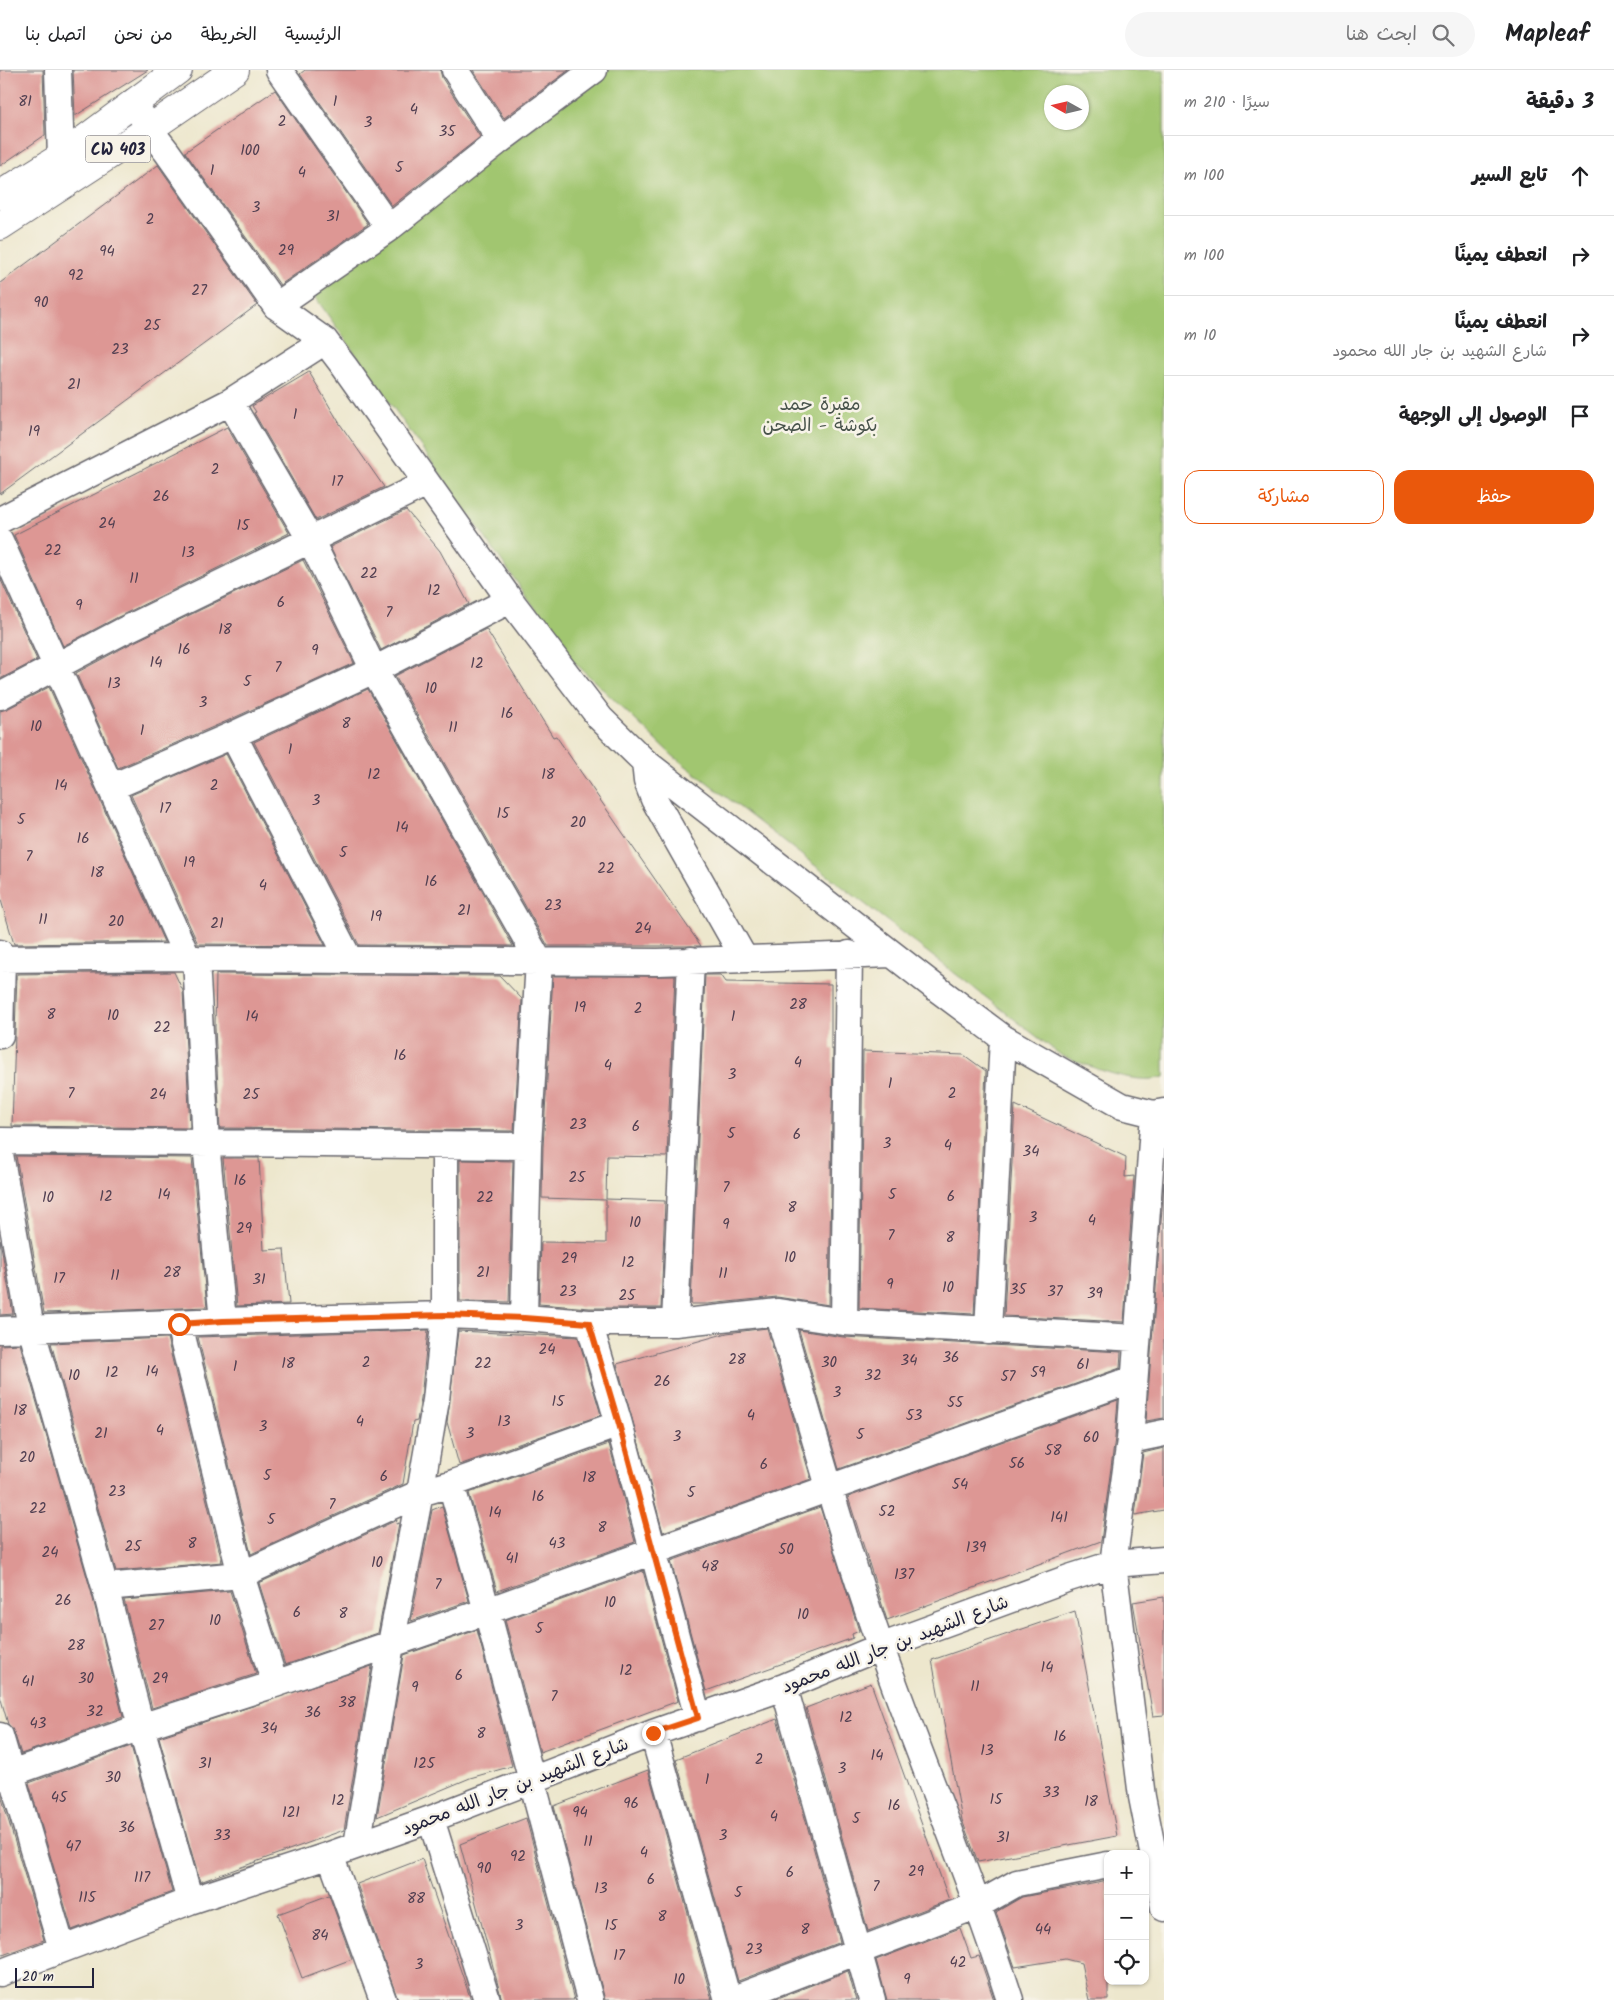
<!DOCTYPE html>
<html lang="ar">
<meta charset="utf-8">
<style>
body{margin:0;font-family:Kalam,"Playpen Sans Arabic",sans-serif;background:#f6f6f6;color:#202124;direction:rtl}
.controls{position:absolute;right:15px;bottom:15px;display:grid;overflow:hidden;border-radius:10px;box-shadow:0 1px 4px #0004}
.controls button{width:45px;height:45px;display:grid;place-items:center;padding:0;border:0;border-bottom:1px solid #e0e0e0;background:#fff;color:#202124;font:25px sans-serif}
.compass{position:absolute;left:1044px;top:15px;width:45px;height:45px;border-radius:50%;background:#fff;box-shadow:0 1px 4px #0004;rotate:278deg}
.scale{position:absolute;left:15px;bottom:12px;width:79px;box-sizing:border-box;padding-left:5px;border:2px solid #22223b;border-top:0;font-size:14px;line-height:18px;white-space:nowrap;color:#22223b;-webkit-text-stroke:4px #f7f3e8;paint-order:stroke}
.stop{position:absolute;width:15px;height:15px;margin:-11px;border:4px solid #ea580c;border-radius:50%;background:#fff}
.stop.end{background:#ea580c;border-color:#fff;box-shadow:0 1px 5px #0008}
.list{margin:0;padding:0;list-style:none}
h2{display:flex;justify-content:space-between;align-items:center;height:65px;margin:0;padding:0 20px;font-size:21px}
h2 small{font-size:16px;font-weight:400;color:#757577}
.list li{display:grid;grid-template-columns:32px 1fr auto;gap:15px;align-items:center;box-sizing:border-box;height:80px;padding:0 20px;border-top:1px solid #e0e0e0}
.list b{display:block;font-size:19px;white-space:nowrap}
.list p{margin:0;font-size:16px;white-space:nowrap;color:#757577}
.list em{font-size:16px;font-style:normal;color:#757577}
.actions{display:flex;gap:10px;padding:15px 20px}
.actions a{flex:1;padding:11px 0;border:1px solid #ea580c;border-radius:15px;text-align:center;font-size:18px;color:#ea580c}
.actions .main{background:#ea580c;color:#fff}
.icon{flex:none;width:28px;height:28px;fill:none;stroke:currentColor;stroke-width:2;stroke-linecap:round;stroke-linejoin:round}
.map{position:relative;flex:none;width:1164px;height:1930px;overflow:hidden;direction:ltr}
header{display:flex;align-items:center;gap:30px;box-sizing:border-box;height:70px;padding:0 25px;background:#fff;border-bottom:1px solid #e0e0e0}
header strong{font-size:24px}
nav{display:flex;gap:28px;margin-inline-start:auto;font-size:18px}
.search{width:350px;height:45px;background:#f6f6f6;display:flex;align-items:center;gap:12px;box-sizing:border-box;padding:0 18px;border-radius:28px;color:#757577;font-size:19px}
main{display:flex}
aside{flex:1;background:#fff}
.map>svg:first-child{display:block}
.green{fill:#a1c670;stroke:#627456;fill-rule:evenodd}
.building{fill:#dd9794}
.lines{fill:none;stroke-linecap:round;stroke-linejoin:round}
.minor-casing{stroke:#69676e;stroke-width:29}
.major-casing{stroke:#69676e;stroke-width:30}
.minor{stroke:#fff;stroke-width:26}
.major{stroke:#fff;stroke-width:28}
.route{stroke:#ea580c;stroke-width:6}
.labels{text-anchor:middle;stroke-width:5;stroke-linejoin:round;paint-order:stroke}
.number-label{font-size:15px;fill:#513f51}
.shield{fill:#f7f3e8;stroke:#62616f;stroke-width:1}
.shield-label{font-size:16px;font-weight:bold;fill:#22223b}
.park-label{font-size:18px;fill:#48534b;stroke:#f7f3e8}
.street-label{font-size:18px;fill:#22223b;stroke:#f7f3e8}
</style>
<header>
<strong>Mapleaf</strong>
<div class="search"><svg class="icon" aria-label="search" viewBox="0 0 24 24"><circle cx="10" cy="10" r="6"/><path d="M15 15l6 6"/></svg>ابحث هنا</div>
<nav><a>الرئيسية</a><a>الخريطة</a><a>من نحن</a><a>اتصل بنا</a></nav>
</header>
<main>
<aside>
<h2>3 دقيقة<small>سيرًا · 210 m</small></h2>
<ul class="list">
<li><svg class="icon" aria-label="ahead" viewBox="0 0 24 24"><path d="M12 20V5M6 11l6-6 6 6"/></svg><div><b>تابع السير</b></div><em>100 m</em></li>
<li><svg class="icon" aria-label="right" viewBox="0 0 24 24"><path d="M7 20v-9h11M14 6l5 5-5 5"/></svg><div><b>انعطف يمينًا</b></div><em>100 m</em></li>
<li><svg class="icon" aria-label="right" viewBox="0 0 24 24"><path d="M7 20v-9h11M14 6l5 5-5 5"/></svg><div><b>انعطف يمينًا</b><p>شارع الشهيد بن جار الله محمود</p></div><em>10 m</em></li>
<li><svg class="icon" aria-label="arrive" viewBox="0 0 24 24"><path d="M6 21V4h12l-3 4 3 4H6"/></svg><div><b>الوصول إلى الوجهة</b></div></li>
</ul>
<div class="actions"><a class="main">حفظ</a><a>مشاركة</a></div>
</aside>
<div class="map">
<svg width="1164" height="1930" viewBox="0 0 1164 1930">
<rect width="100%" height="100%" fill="#f7f3e8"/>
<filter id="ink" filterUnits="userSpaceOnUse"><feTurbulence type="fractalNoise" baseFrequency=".02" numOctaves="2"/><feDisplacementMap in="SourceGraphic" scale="10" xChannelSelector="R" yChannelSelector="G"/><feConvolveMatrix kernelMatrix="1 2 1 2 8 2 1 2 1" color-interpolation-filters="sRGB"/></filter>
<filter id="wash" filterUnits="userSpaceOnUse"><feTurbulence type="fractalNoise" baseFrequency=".0096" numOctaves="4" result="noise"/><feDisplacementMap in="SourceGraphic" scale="20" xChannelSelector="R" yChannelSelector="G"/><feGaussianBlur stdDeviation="1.12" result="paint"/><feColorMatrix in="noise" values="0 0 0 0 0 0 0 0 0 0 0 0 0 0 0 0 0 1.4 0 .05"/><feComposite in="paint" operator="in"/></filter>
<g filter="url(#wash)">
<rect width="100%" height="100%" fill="#ede7cd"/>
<!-- green -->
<path class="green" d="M607 0H1164V1007C1133 1016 1091 996 1062 986L673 686 571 589 313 224ZM1052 22H1082V52H1052Z"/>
<g id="blocks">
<!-- building -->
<path class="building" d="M0 0H43L45 65 0 96Z
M73 0H148L75 46Z
M305 0H440L442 8 480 67 392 136 300 4Z
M473 0H569L504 48Z
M275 20 368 154 280 215 185 82Z
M158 95 257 235 0 424V213Z
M309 302 340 354 384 417 316 450 254 343 256 342 252 336Z
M227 357 289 463 116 548 63 576 14 465Z
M406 440 440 481 469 534 381 580 330 477Z
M303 490 354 593 227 651 118 698 76 603 130 574Z
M0 508 37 590 0 609Z
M486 559 553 667 556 666 701 876H548L395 606Z
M49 617 164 872 14 874 0 827V641L7 639Z
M368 619 513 876 359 875 254 672Z
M226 684 325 875 198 874 131 725Z
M174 902 183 921 190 1058 12 1056 17 904Z
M216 904 500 906 522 929 514 1061 220 1058 215 957Z
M705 905H721L726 912 831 914V979H833L829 1235 777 1227 708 1234H691Z
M553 906H675L667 1087 607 1086 606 1129 665 1131 661 1238H590L539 1234 541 1172 606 1173V1130L542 1128 543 1077Z
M863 981 964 985 986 1001 974 1244 859 1238Z
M1015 1035 1126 1087 1125 1107 1134 1106 1124 1252 1004 1246Z
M16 1086 192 1088 207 1237 44 1243Z
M223 1088H259L264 1180 284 1179 289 1234 237 1236Z
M460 1090 513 1091 509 1232 460 1231Z
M1164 1112V1348L1146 1351Z
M0 1170 13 1244 0 1245Z
M767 1258 811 1409 663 1462 617 1294 727 1263Z
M428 1260 421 1328 417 1351 413 1352 403 1414 251 1484 198 1267Z
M799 1260 843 1267 1121 1282 1120 1298 839 1399Z
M458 1261 578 1267 601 1345 459 1395 447 1352Z
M167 1268 222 1492 116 1501 51 1273Z
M20 1274 91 1521 123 1647 21 1684 14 1662 8 1654 0 1626V1275Z
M1118 1330 1115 1368 1101 1471 887 1550 848 1427Z
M609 1374 635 1472 497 1521 469 1423Z
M1164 1378V1440L1135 1445 1143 1383Z
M442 1436 469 1531 411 1551 432 1440Z
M820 1437 859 1561 852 1564 853 1568 706 1621 671 1491Z
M397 1450 396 1454 399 1453 378 1563 285 1595 259 1513Z
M643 1501 678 1631 540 1682 505 1550Z
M230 1521 256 1604 152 1638 124 1530Z
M1164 1527V1645L1153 1646 1133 1532Z
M1075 1541 1117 1766 978 1792 962 1750 932 1590Z
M477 1560 512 1696 470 1708 377 1747 404 1585Z
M372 1596 344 1760 200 1812 159 1667Z
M871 1613 949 1830 868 1861 806 1638Z
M777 1649 840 1872 738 1911 676 1689Z
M131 1676 172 1822 72 1860 29 1713Z
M648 1700 712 1930H605L554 1736Z
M0 1722 44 1870 0 1886Z
M526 1748 574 1930H502L460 1774Z
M422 1789 471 1930H398L357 1814Z
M1108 1811V1930H1089L1081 1893 1065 1889 1015 1897 996 1842 1022 1827Z
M329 1825 352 1889 302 1908 278 1844Z
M960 1858 971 1888 979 1886 994 1930H887L876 1890Z
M848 1901 856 1930H773Z"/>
</g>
</g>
<g filter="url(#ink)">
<use href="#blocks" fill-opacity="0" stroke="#69676e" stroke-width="1"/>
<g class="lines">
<!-- minor casing -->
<g class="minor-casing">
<path id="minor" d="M58 0 61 87
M279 0 389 158
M455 0 500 70
M134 32 149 59 167 82 276 236 325 271 344 296 510 530 600 648 645 692 936 918 1003 968 1122 1036 1154 1044 1164 1042
M276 236 389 158 500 70 594 0
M230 332 310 469 374 600 539 891 528 1076 524 1248
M0 450 230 332 325 271
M0 471 187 887
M0 626 123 561 427 413
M233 665 349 889
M645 692 647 711 654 729 744 888
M112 717 233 665 374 600 510 530
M0 883 2 889 0 965
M0 889 187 887 196 889 658 892 892 884
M196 889 206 1073 223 1251
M1154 1044 1130 1370 1113 1494 1142 1727 1164 1838
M0 1071 528 1076
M0 1084 31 1258 105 1517 141 1657 190 1831
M778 1242C811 1354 842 1468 881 1578 923 1696 972 1811 1010 1930
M844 1252 849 884
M589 1253 619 1354 698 1648
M675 1253 691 890
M179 1254 241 1505 275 1614
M0 1260 223 1251 445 1245 524 1248 589 1253H675L778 1242 844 1252 1137 1268
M988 1261 1003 968
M1130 1370 1164 1363
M451 1414 619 1354
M105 1517 241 1505 420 1423 451 1414 487 1541 590 1930
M784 1617 872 1930
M653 1663 728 1930
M0 1666 62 1879
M0 1707 141 1657 275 1614 487 1541 1133 1309
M431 1749 487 1930
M357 1775 391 1574 420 1423 436 1330 445 1245V1076
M330 1785 383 1930
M0 1903 190 1831 330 1785 431 1749 653 1663 784 1617 880 1577 1069 1508 1113 1494 1164 1490
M731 1930 978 1835 1017 1813 1108 1795"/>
</g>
<!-- major casing -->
<g class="major-casing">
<path id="major" d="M0 125 61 87 178 0
M0 156 149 59 235 0"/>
</g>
<!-- minor -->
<use href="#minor" class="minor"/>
<!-- major -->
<use href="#major" class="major"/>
</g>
</g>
<g class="lines" filter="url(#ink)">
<!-- route -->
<path class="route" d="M179 1254 223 1251 445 1245 524 1248 589 1253 619 1354 698 1648 653 1663"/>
</g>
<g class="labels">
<!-- number labels -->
<g class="number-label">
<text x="25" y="36">81</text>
<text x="335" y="36">1</text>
<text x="414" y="44">4</text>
<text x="282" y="56">2</text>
<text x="368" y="57">3</text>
<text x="447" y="66">35</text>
<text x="250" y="85">100</text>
<text x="399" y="102">5</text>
<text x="212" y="105">1</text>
<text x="302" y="107">4</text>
<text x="256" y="142">3</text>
<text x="333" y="151">31</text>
<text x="150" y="154">2</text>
<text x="286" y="185">29</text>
<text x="107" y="186">94</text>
<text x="76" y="210">92</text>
<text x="199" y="225">27</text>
<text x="41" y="237">90</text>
<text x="152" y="260">25</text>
<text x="120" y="284">23</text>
<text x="74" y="319">21</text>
<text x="295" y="349">1</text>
<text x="34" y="366">19</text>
<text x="215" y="404">2</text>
<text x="337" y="416">17</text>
<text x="161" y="431">26</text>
<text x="107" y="458">24</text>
<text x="243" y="460">15</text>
<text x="53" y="485">22</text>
<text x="188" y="487">13</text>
<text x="369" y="508">22</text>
<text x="134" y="513">11</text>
<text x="434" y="525">12</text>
<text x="281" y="537">6</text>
<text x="79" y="540">9</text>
<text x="389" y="547">7</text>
<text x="225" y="564">18</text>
<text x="184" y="584">16</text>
<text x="315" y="585">9</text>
<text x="156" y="597">14</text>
<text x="477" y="598">12</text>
<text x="278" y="602">7</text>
<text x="247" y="616">5</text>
<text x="114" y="618">13</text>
<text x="431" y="623">10</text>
<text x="203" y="637">3</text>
<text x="507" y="648">16</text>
<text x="346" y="658">8</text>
<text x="36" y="661">10</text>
<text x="453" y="662">11</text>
<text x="142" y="665">1</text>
<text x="290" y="684">1</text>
<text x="374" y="709">12</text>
<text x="548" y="709">18</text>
<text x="61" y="720">14</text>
<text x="214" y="720">2</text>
<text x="316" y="735">3</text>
<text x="165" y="743">17</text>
<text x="503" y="748">15</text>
<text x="21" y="754">5</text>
<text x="578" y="757">20</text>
<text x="402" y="762">14</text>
<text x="83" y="773">16</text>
<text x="343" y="787">5</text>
<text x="29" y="791">7</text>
<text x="189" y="797">19</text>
<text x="606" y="803">22</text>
<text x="97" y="807">18</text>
<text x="431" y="816">16</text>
<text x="263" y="820">4</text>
<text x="553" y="840">23</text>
<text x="464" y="845">21</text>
<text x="376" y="851">19</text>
<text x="43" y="854">11</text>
<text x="116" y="856">20</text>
<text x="217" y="858">21</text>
<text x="643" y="863">24</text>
<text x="798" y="939">28</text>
<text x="580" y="942">19</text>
<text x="638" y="943">2</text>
<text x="51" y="949">8</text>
<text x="113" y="950">10</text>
<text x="252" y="951">14</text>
<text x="733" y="951">1</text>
<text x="162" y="962">22</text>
<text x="400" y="990">16</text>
<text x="798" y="997">4</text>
<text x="608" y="1000">4</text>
<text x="732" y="1009">3</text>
<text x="890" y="1018">1</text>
<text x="71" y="1028">7</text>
<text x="952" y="1028">2</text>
<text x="158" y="1029">24</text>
<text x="251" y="1029">25</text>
<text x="578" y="1059">23</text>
<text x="636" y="1061">6</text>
<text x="731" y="1068">5</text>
<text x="797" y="1069">6</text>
<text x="887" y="1078">3</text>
<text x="948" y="1080">4</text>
<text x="1031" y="1086">34</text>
<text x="577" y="1112">25</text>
<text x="240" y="1115">16</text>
<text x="726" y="1122">7</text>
<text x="164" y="1129">14</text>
<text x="892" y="1129">5</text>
<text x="106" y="1131">12</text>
<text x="951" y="1131">6</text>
<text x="48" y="1132">10</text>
<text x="485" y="1132">22</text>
<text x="792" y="1142">8</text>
<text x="1033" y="1152">3</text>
<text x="1092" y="1155">4</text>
<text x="635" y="1157">10</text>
<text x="726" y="1159">9</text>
<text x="244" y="1163">29</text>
<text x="891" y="1170">7</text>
<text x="950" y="1172">8</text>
<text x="790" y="1192">10</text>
<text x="569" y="1193">29</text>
<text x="628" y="1197">12</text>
<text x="172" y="1207">28</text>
<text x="483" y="1207">21</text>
<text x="723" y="1208">11</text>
<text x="115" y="1210">11</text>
<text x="59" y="1213">17</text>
<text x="259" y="1214">31</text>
<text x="890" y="1219">9</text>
<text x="948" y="1222">10</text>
<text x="1018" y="1224">35</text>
<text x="568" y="1226">23</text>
<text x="1055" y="1226">37</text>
<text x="1095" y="1228">39</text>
<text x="627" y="1230">25</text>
<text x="547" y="1284">24</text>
<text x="951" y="1292">36</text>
<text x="737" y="1294">28</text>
<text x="909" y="1295">34</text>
<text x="366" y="1297">2</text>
<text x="829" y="1297">30</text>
<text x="288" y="1298">18</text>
<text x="483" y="1298">22</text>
<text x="1083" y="1299">61</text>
<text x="235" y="1301">1</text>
<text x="152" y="1306">14</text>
<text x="112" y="1307">12</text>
<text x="1038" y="1307">59</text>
<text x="74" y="1310">10</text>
<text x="873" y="1310">32</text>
<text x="1008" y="1311">57</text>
<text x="662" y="1316">26</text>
<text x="837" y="1327">3</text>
<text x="558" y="1336">15</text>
<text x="955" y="1337">55</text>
<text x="20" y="1345">18</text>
<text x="751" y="1350">4</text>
<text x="914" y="1350">53</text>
<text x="360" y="1356">4</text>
<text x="504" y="1356">13</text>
<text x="263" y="1361">3</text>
<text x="160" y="1365">4</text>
<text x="101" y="1368">21</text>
<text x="470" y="1368">3</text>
<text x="860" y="1369">5</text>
<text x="677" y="1371">3</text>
<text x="1091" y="1372">60</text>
<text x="1053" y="1385">58</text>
<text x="27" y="1392">20</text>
<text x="1017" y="1398">56</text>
<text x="764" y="1399">6</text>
<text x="267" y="1410">5</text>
<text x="384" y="1411">6</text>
<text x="589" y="1412">18</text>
<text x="960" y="1419">54</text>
<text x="117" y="1426">23</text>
<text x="691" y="1427">5</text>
<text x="538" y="1431">16</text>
<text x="332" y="1439">7</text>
<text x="38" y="1443">22</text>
<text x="887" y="1446">52</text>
<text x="495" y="1447">14</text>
<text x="1059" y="1452">141</text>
<text x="271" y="1454">5</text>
<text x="602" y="1462">8</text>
<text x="192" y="1478">8</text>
<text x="557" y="1478">43</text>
<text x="133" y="1481">25</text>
<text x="976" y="1482">139</text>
<text x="786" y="1484">50</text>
<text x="50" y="1487">24</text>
<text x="512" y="1493">41</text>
<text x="377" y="1497">10</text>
<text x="710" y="1501">48</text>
<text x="904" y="1509">137</text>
<text x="438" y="1519">7</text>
<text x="63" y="1535">26</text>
<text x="610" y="1537">10</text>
<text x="297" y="1547">6</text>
<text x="343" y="1548">8</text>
<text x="803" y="1549">10</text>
<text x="215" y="1555">10</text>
<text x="156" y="1560">27</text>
<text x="539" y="1563">5</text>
<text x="76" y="1580">28</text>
<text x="1047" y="1602">14</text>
<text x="626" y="1605">12</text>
<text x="459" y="1610">6</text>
<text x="86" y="1613">30</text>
<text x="160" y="1613">29</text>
<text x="28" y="1616">41</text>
<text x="975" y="1621">11</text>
<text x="415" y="1622">9</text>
<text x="554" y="1631">7</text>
<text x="347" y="1637">38</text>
<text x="95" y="1646">32</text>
<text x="313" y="1647">36</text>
<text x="846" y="1652">12</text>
<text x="38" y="1658">43</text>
<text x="269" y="1663">34</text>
<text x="481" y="1668">8</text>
<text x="1060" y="1671">16</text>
<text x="987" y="1685">13</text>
<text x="877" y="1690">14</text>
<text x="759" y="1694">2</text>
<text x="205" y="1698">31</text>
<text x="424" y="1698">125</text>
<text x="842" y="1703">3</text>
<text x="113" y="1712">30</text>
<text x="707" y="1714">1</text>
<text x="1051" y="1727">33</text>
<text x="59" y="1732">45</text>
<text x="996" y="1734">15</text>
<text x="338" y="1735">12</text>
<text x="1091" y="1736">18</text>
<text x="631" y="1738">96</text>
<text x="894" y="1740">16</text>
<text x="291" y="1747">121</text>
<text x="580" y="1747">94</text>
<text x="774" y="1751">4</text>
<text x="856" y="1753">5</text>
<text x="127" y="1762">36</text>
<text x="222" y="1770">33</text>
<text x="723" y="1770">3</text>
<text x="1003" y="1772">31</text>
<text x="588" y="1776">11</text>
<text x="73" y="1781">47</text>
<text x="644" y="1787">4</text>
<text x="518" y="1791">92</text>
<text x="484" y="1803">90</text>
<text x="916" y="1806">29</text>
<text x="790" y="1807">6</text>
<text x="142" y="1812">117</text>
<text x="651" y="1814">6</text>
<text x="876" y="1821">7</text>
<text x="601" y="1823">13</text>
<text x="738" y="1827">5</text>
<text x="87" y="1832">115</text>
<text x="416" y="1833">88</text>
<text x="662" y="1851">8</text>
<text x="519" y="1860">3</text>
<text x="611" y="1860">15</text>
<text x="805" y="1864">8</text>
<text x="1043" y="1864">44</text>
<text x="320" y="1870">84</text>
<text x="754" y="1884">23</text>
<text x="619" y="1890">17</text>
<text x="958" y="1897">42</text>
<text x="419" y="1899">3</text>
<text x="679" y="1914">10</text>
<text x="907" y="1914">9</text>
</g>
<!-- shield labels -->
<rect class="shield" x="85.5" y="65.5" width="65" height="27" rx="4"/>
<g class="shield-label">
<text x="118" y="85">CW 403</text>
</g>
<!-- park labels -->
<g class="park-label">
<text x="820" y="340">مقبرة حمد<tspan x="820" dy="21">بكوشة - الصحن</tspan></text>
</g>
<!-- street labels -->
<g class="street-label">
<text transform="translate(895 1574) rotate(-21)" y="6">شارع الشهيد بن جار الله محمود</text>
<text transform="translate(515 1716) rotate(-21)" y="6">شارع الشهيد بن جار الله محمود</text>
</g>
</g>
</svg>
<div class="controls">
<button>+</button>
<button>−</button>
<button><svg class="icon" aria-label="locate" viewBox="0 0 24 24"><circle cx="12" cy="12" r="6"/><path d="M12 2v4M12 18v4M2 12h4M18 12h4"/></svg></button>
</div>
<svg class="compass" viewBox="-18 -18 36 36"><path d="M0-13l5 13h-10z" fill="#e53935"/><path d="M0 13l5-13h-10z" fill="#757577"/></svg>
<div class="scale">20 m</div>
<div class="stop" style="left:179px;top:1254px"></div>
<div class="stop end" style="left:653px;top:1663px"></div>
</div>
</main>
